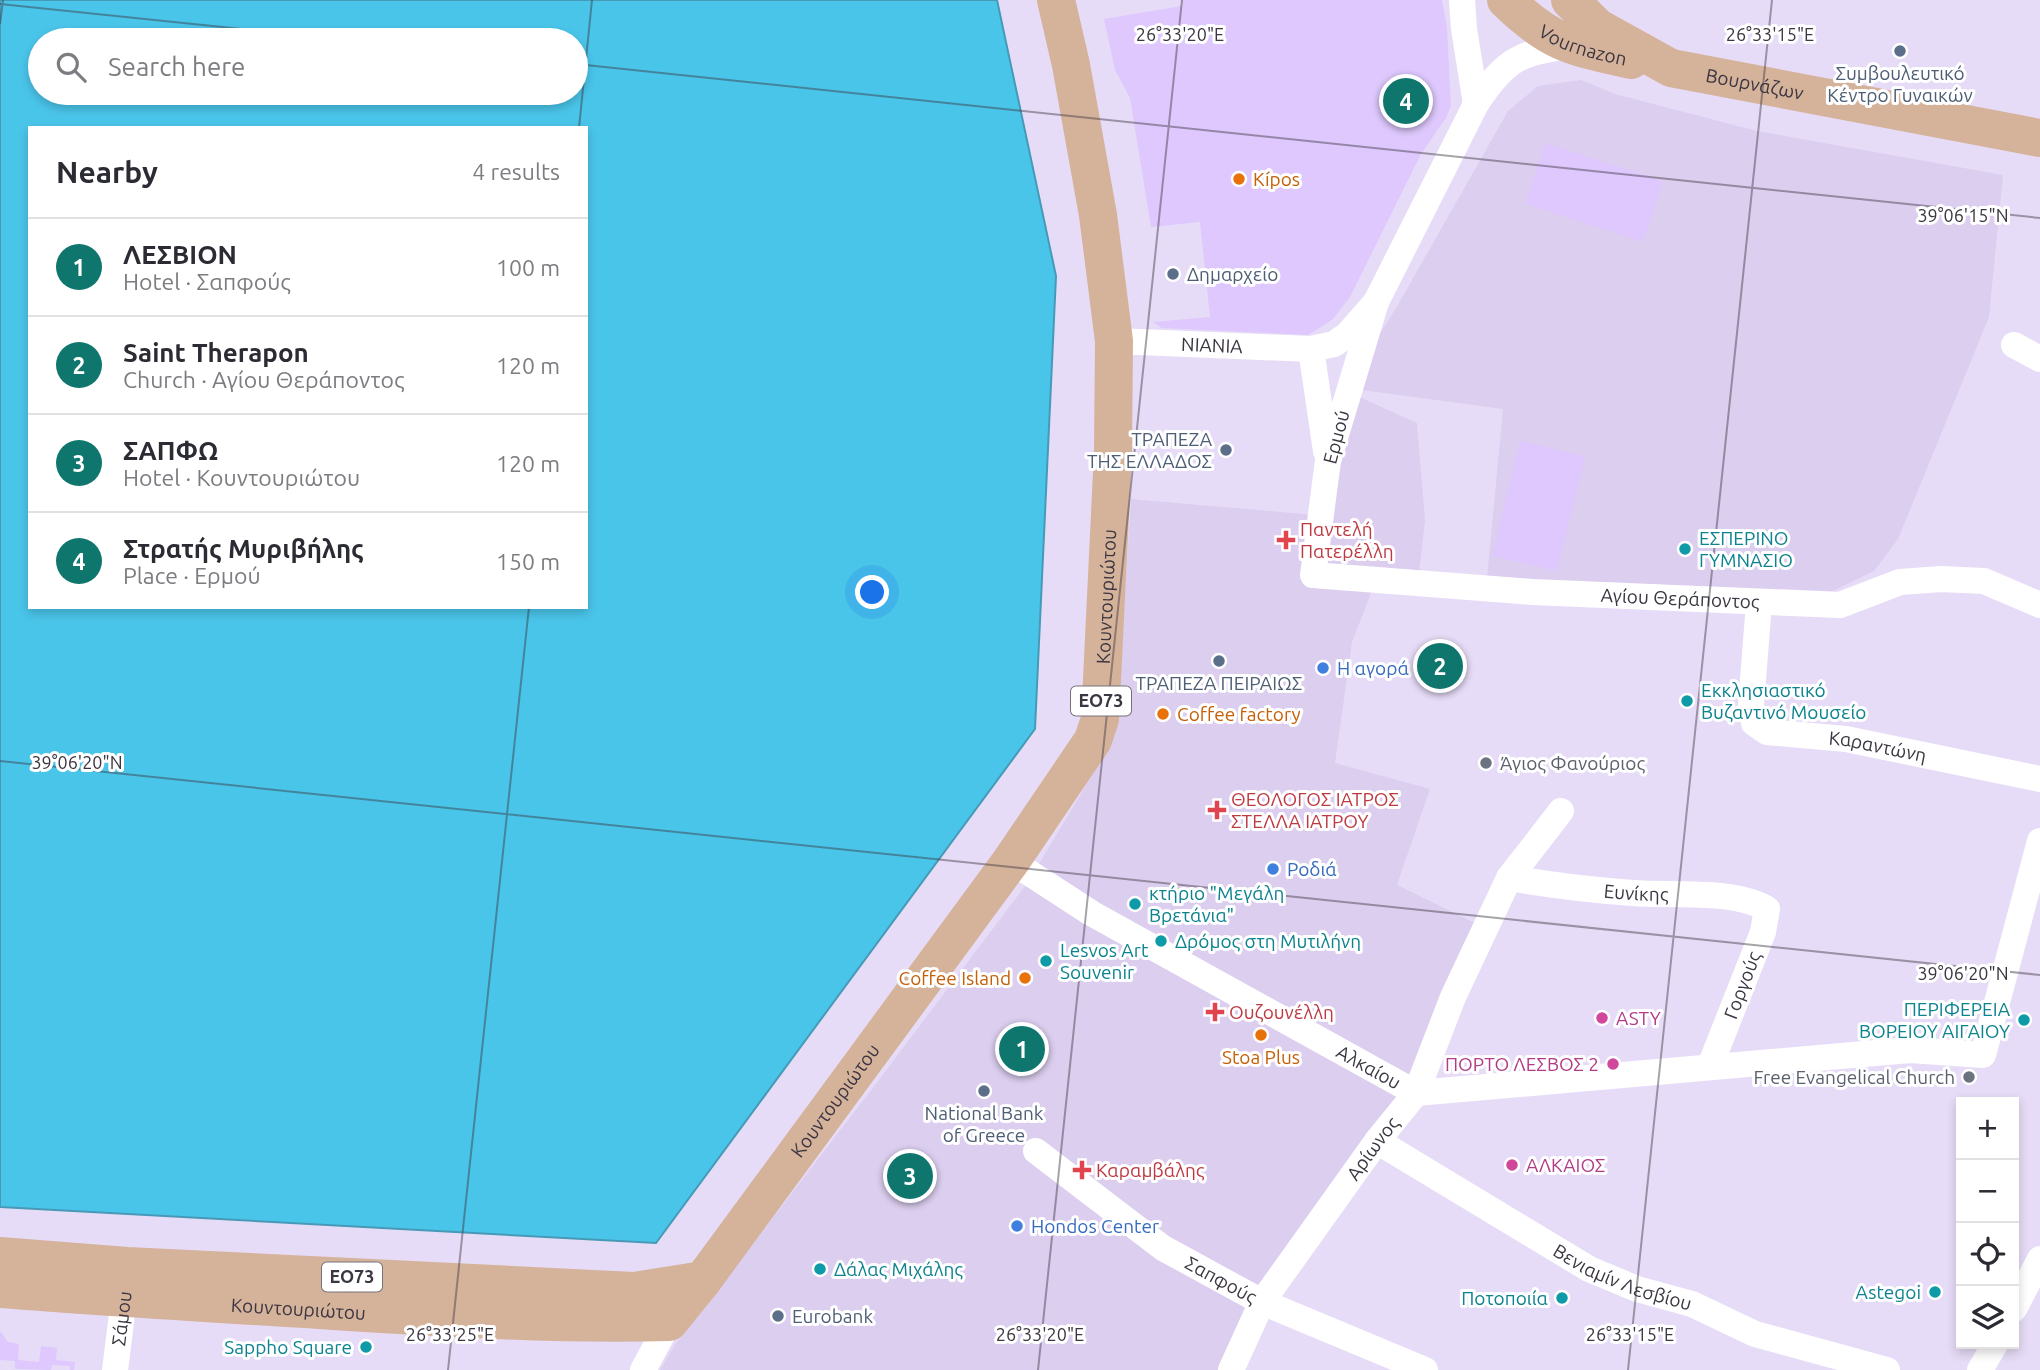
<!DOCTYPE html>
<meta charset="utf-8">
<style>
body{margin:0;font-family:Ubuntu,sans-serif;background:#f2f2f3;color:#2b2b33}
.controls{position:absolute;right:21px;bottom:21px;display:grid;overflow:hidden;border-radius:0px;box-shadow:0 4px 10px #0003}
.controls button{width:63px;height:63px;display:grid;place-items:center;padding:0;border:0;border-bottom:2px solid #e1e1e2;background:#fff;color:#2b2b33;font:35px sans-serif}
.you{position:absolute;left:873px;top:593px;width:24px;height:24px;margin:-18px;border:5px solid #fff;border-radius:50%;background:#1a73e8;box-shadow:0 0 0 10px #1a73e833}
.badge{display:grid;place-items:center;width:46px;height:46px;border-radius:50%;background:#0f766e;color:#fff;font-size:23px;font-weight:700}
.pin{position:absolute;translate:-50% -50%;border:4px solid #fff;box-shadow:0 2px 7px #0006}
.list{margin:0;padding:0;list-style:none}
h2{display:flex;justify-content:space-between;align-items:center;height:91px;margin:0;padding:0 28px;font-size:30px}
h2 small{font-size:23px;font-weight:400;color:#7c7c81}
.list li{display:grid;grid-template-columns:46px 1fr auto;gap:21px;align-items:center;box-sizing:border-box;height:98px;padding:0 28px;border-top:2px solid #e1e1e2}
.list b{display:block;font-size:26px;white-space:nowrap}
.list p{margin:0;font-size:23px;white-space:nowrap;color:#7c7c81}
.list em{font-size:23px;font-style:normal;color:#7c7c81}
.icon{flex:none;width:38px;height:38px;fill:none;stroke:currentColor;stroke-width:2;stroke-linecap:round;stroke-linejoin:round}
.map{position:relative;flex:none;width:2040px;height:1370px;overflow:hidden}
.search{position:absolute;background:#fff;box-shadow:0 4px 10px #0003;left:28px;top:28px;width:560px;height:77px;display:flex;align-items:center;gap:18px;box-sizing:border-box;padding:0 24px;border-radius:38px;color:#7c7c81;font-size:26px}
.panel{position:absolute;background:#fff;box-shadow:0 4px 10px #0003;left:28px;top:126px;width:560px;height:483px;border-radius:0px}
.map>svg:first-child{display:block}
.built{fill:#dcceef}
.green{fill:#dec8fd}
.water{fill:#4ac5ea;stroke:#469ab7;stroke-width:2;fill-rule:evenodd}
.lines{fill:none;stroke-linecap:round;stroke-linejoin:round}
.street{stroke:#fff;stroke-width:26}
.primary{stroke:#d5b29a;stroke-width:38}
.ticks{fill:none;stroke:#3b3641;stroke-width:2;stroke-opacity:0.45}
.service-dot{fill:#5c6f8a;stroke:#fff;stroke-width:2.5}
.food-dot{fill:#e8710a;stroke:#fff;stroke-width:2.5}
.health-dot{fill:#e0444e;stroke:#fff;stroke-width:2.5}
.culture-dot{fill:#0f9aa8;stroke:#fff;stroke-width:2.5}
.shop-dot{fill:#3f7fe0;stroke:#fff;stroke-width:2.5}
.worship-dot{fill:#6b7280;stroke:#fff;stroke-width:2.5}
.hotel-dot{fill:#d1479c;stroke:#fff;stroke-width:2.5}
.labels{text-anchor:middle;stroke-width:6;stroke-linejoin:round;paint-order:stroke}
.shield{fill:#fff;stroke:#76727a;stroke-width:2}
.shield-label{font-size:18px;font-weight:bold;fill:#3b3641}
.street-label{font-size:19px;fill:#3b3641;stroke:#fff}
.service-label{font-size:19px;fill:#4e5e75;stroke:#fff}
.food-label{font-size:19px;fill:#c56008;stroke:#fff;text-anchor:start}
.health-label{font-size:19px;fill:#be3a42;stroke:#fff;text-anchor:start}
.culture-label{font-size:19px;fill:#0d838f;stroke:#fff;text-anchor:start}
.shop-label{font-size:19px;fill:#366cbe;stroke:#fff;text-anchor:start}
.worship-label{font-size:19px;fill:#5b616d;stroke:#fff;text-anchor:start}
.hotel-label{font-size:19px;fill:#b23c85;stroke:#fff;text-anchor:start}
.ticks-label{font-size:18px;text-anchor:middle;fill:#3b3641;stroke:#fff;stroke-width:6;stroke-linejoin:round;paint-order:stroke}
</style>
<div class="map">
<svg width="2040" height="1370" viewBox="0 0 2040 1370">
<rect width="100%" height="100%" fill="#e7dcf7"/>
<!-- built -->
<path class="built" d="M1581 80 1615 94 1757 131 2003 175 1989 317 1898 539 1874 571 1833 591 1487 578 1503 409 1362 390 1365 357 1395 310 1508 111 1538 86Z
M1355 395 1417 423 1425 520 1417 592 1373 588 1352 642 1335 763 1430 789 1397 885 1477 924 1403 1096 1222 1370H660L674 1346 875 1085 1028 882 1100 762 1121 658 1131 499 1326 516Z"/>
<!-- green -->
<path class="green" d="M1182 0H1442L1447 27 1451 106 1446 118 1421 154 1350 297 1332 320 1308 335 1162 328 1153 322 1210 317 1200 222 1151 227 1130 98 1115 70 1104 19 1182 6Z
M1545 143 1663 181 1643 242 1525 204Z
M1520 441 1585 456 1557 571 1492 556Z
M0 1331 8 1342 19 1344 18 1360 39 1362 41 1346 57 1348 56 1360 75 1362 74 1370H70V1366L52 1365 51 1370 15 1369V1361L0 1360Z"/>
<!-- water -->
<path class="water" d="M0 0H997L1056 276 1035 729 656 1243 0 1207ZM40 40H576V93H40ZM30 128H586V607H30Z"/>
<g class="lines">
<!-- street -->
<g class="street">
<path d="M1462 0 1464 29 1476 104"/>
<path id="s1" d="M1376 302 1328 461 1313 575 1533 592 1840 605 1900 582 1941 579 1984 581 2040 605"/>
<path id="s2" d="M1114 341 1311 349 1334 344 1347 335 1376 302 1476 104C1504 61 1520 51 1572 46"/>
<path d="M2014 345 2040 359"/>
<path d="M1311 349 1326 451"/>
<path id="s3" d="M1759 603 1751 705 1754 723 1767 732 1846 739 2040 779"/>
<path id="s4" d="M1011 861 1091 913 1416 1093 1910 1050 1983 1055 2040 841"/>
<path id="s5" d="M1509 878C1550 885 1592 890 1633 893 1670 896 1735 889 1767 909L1763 932 1710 1066"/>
<path id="s6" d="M1377 1141 1589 1269 1637 1289 1692 1304 1755 1334 1887 1370"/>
<path id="s7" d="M1036 1151 1163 1248 1262 1302 1425 1370"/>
<path d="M2014 1309 2040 1259"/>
<path id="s8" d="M115 1370 126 1282"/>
<path d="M643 1370 669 1322"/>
<path id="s9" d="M1231 1370 1262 1302 1377 1141 1416 1093 1453 997 1509 878 1561 811"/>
<path d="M1980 1370 1995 1344"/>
</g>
<!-- primary -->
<g class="primary">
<path id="s10" d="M1506 0C1551 44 1573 47 1631 60"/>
<path id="s11" d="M1570 0 1597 27 1671 68 2040 138"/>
<path d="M0 1256 127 1266 634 1291 703 1280"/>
<path id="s12" d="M0 1289C111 1298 223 1304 334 1311 445 1318 558 1325 669 1322L703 1280 1011 861 1093 740 1100 719 1101 700 1113 452 1114 341 1098 215 1071 65 1056 0"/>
</g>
</g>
<!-- ticks -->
<path class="ticks" d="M0 4 348 40M0 24 3 0M576 64 2040 218M579 128 592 0M0 761 2040 975M448 1370 529 607M1038 1370 1182 0M1628 1370 1772 0"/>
<!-- markers -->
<g class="service-dot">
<circle cx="1900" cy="51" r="7"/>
<circle cx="1173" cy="274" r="7"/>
<circle cx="1226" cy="450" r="7"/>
<circle cx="1219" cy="661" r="7"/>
<circle cx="984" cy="1091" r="7"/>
<circle cx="778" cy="1316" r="7"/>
</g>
<g class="food-dot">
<circle cx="1239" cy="179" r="7"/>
<circle cx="1163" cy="714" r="7"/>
<circle cx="1025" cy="978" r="7"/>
<circle cx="1261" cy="1035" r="7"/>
</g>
<g class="health-dot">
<path d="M1282.5 529.5h7v7h7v7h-7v7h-7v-7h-7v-7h7z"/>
<path d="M1213.5 799.5h7v7h7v7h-7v7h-7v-7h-7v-7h7z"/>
<path d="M1211.5 1001.5h7v7h7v7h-7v7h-7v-7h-7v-7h7z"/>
<path d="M1078.5 1159.5h7v7h7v7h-7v7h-7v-7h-7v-7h7z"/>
</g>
<g class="culture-dot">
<circle cx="1685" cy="549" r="7"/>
<circle cx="1687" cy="701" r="7"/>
<circle cx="1135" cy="904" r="7"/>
<circle cx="1161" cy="941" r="7"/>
<circle cx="1046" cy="961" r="7"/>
<circle cx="2024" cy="1020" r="7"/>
<circle cx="820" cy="1269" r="7"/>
<circle cx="1935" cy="1292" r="7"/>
<circle cx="1562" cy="1298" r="7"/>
<circle cx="366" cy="1347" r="7"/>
</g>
<g class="shop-dot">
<circle cx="1323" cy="668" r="7"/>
<circle cx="1273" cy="869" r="7"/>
<circle cx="1017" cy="1226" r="7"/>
</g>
<g class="worship-dot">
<circle cx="1486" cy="763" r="7"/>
<circle cx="1969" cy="1077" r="7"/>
</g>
<g class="hotel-dot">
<circle cx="1602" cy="1018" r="7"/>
<circle cx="1613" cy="1064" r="7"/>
<circle cx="1512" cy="1165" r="7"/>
</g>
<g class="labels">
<!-- shield labels -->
<g class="shield">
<rect x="1071" y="686.5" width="60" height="29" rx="5"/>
<rect x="322" y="1262.5" width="60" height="29" rx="5"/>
</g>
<g class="shield-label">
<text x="1101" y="707">ΕΟ73</text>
<text x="352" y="1283">ΕΟ73</text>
</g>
<!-- street labels -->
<g class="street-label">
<text dy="7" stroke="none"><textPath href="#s10" startOffset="91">Vournazon</textPath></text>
<text dy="7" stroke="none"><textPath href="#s11" startOffset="208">Βουρνάζων</textPath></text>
<text dy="7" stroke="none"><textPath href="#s2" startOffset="98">NIANIA</textPath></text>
<text transform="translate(1336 437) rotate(-75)" y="7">Ερμού</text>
<text dy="7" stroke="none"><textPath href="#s12" startOffset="1535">Κουντουριώτου</textPath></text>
<text dy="7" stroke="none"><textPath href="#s1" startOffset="649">Αγίου Θεράποντος</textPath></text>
<text dy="7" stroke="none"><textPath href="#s3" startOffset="248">Καραντώνη</textPath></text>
<text dy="7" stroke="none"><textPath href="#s5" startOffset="128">Ευνίκης</textPath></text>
<text transform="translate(1742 985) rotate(-69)" y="7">Γοργούς</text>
<text dy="7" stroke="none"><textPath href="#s4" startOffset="413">Αλκαίου</textPath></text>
<text dy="7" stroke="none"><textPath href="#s12" startOffset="947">Κουντουριώτου</textPath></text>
<text dy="7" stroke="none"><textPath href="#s9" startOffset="264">Αρίωνος</textPath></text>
<text dy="7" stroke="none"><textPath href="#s6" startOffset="282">Βενιαμίν Λεσβίου</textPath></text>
<text dy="7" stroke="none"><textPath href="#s7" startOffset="226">Σαπφούς</textPath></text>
<text dy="7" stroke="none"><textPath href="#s12" startOffset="299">Κουντουριώτου</textPath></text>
<text dy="7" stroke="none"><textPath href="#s8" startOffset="52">Σάμου</textPath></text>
</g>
<!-- service labels -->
<g class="service-label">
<text x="1900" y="80">Συμβουλευτικό<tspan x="1900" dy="22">Κέντρο Γυναικών</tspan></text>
<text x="1187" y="281" text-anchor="start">Δημαρχείο</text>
<text x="1212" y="446" text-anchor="end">ΤΡΑΠΕΖΑ<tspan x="1212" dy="22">ΤΗΣ ΕΛΛΑΔΟΣ</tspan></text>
<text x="1219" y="690">ΤΡΑΠΕΖΑ ΠΕΙΡΑΙΩΣ</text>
<text x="984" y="1120">National Bank<tspan x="984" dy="22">of Greece</tspan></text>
<text x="792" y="1323" text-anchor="start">Eurobank</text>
</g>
<!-- food labels -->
<g class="food-label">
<text x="1253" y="186">Kípos</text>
<text x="1177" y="721">Coffee factory</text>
<text x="1011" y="985" text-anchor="end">Coffee Island</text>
<text x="1261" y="1064" text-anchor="middle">Stoa Plus</text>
</g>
<!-- health labels -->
<g class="health-label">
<text x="1300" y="536">Παντελή<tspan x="1300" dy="22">Πατερέλλη</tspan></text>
<text x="1231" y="806">ΘΕΟΛΟΓΟΣ ΙΑΤΡΟΣ<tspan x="1231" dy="22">ΣΤΕΛΛΑ ΙΑΤΡΟΥ</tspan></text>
<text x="1229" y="1019">Ουζουνέλλη</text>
<text x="1096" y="1177">Καραμβάλης</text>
</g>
<!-- culture labels -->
<g class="culture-label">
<text x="1699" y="545">ΕΣΠΕΡΙΝΟ<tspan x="1699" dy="22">ΓΥΜΝΑΣΙΟ</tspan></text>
<text x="1701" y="697">Εκκλησιαστικό<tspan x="1701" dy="22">Βυζαντινό Μουσείο</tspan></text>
<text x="1149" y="900">κτήριο "Μεγάλη<tspan x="1149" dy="22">Βρετάνια"</tspan></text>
<text x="1175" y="948">Δρόμος στη Μυτιλήνη</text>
<text x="1060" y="957">Lesvos Art<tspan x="1060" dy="22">Souvenir</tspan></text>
<text x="2010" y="1016" text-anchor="end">ΠΕΡΙΦΕΡΕΙΑ<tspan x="2010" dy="22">ΒΟΡΕΙΟΥ ΑΙΓΑΙΟΥ</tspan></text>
<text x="834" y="1276">Δάλας Μιχάλης</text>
<text x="1921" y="1299" text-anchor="end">Astegoi</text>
<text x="1548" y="1305" text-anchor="end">Ποτοποιία</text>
<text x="352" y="1354" text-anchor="end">Sappho Square</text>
</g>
<!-- shop labels -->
<g class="shop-label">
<text x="1337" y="675">Η αγορά</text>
<text x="1287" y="876">Ροδιά</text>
<text x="1031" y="1233">Hondos Center</text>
</g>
<!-- worship labels -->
<g class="worship-label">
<text x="1500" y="770">Άγιος Φανούριος</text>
<text x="1955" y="1084" text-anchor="end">Free Evangelical Church</text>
</g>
<!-- hotel labels -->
<g class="hotel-label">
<text x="1616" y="1025">ASTY</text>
<text x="1599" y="1071" text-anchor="end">ΠΟΡΤΟ ΛΕΣΒΟΣ 2</text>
<text x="1526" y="1172">ΑΛΚΑΙΟΣ</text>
</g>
</g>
<g class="ticks-label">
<text x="1180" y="41">26°33'20"E</text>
<text x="1770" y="41">26°33'15"E</text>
<text x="1963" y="222">39°06'15"N</text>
<text x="77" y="769">39°06'20"N</text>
<text x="1963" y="980">39°06'20"N</text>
<text x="450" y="1341">26°33'25"E</text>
<text x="1040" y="1341">26°33'20"E</text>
<text x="1630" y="1341">26°33'15"E</text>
</g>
</svg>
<div class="controls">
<button>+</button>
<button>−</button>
<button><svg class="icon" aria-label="locate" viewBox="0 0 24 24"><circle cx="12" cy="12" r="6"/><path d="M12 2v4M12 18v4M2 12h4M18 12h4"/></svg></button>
<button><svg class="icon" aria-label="layers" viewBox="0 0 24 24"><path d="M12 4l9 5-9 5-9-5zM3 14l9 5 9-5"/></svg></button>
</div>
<div class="you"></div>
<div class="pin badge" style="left:1022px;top:1049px">1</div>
<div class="pin badge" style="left:1440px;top:666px">2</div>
<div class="pin badge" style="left:910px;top:1176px">3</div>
<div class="pin badge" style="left:1406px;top:101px">4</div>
<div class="search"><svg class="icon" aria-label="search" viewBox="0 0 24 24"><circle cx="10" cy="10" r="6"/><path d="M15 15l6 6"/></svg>Search here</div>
<section class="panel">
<h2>Nearby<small>4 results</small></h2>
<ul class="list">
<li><span class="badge">1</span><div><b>ΛΕΣΒΙΟΝ</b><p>Hotel · Σαπφούς</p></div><em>100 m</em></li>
<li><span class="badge">2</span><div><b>Saint Therapon</b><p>Church · Αγίου Θεράποντος</p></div><em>120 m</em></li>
<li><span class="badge">3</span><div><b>ΣΑΠΦΩ</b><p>Hotel · Κουντουριώτου</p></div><em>120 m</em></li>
<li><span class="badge">4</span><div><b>Στρατής Μυριβήλης</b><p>Place · Ερμού</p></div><em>150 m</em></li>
</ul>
</section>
</div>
